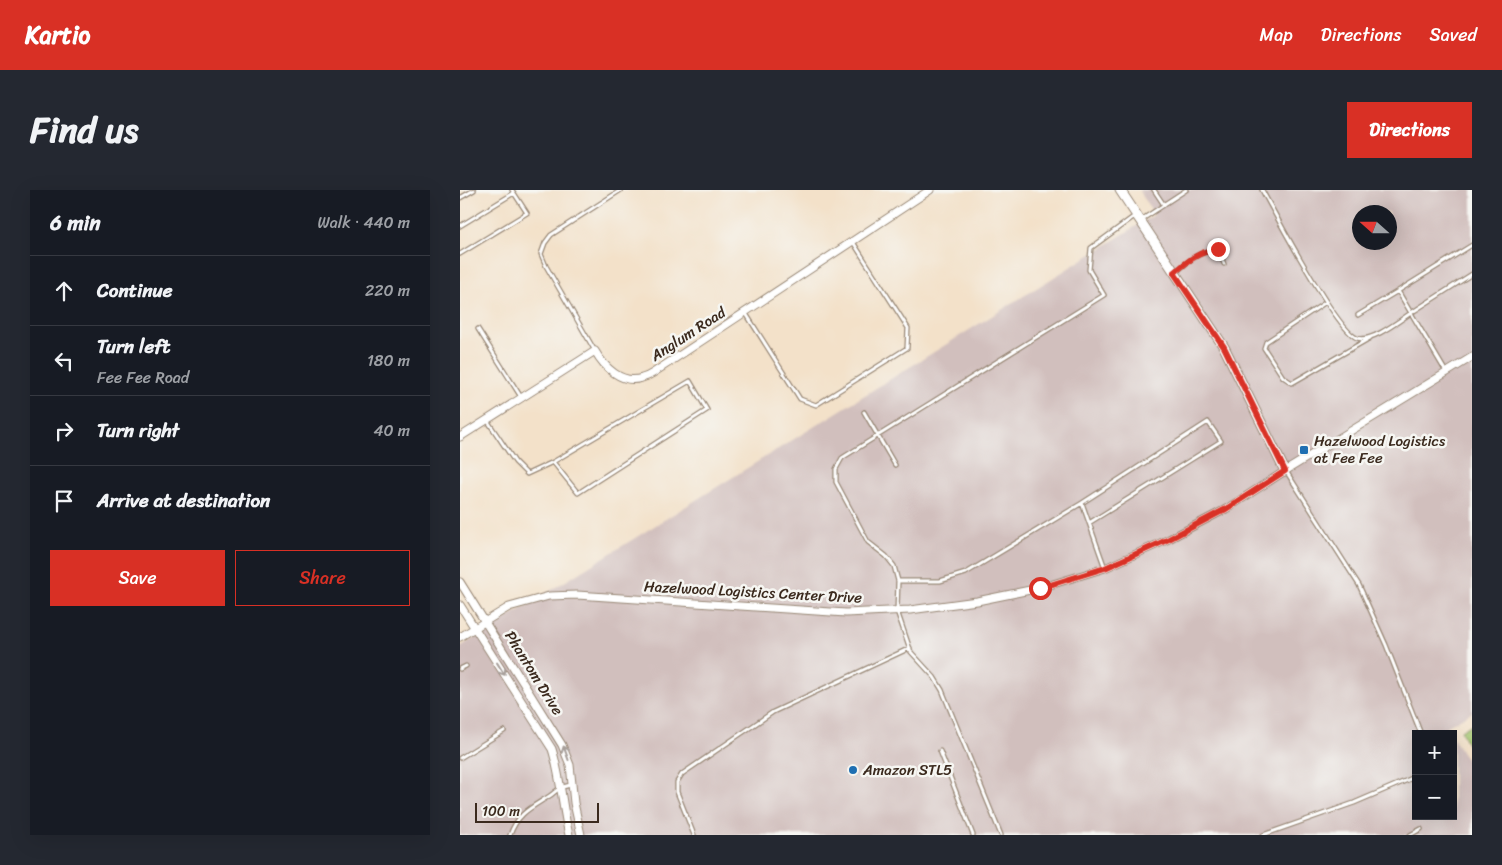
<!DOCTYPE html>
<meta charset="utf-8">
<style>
body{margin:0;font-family:Sriracha,sans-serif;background:#242831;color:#f1f3f6}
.controls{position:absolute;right:15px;bottom:15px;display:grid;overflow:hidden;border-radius:0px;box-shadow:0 5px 20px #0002}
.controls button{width:45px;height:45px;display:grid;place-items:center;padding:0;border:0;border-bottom:1px solid #363941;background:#171b24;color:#f1f3f6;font:25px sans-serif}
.compass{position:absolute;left:892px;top:15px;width:45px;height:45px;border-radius:50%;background:#171b24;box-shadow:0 5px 20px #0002;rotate:291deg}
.scale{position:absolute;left:15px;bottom:12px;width:124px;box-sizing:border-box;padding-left:5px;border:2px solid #3b2a1e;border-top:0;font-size:14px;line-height:18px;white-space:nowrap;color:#3b2a1e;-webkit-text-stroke:4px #f6f6f2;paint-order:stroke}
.stop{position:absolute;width:15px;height:15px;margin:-11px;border:4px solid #d93025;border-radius:50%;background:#fff}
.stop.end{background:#d93025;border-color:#fff;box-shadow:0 1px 5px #0008}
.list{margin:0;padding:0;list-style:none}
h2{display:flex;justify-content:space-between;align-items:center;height:65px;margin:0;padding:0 20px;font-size:21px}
h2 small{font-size:16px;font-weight:400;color:#9ea1a6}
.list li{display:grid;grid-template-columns:32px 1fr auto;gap:15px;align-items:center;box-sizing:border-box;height:70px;padding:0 20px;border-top:1px solid #363941}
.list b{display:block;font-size:19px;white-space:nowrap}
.list p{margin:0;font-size:16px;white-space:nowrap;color:#9ea1a6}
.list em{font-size:16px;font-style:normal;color:#9ea1a6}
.actions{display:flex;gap:10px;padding:15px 20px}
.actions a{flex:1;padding:11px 0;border:1px solid #d93025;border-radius:0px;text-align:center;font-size:18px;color:#d93025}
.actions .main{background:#d93025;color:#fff}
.icon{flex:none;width:28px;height:28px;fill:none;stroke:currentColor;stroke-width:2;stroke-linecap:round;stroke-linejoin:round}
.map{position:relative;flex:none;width:1012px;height:645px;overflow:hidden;border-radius:0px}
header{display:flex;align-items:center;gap:30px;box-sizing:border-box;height:70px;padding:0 25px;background:#d93025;color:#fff}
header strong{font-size:24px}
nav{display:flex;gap:28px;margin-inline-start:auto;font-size:18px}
.intro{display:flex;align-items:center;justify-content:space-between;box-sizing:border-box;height:120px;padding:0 30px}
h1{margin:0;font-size:35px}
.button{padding:12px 22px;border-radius:0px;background:#d93025;color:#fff;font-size:18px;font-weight:700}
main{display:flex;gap:30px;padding:0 30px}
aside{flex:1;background:#171b24;border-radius:0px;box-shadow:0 5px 20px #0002}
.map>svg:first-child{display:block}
.industrial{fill:#d1bfbd;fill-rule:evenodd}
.green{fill:#a4c66f;stroke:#707846}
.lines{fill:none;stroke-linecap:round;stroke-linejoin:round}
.service-casing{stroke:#978674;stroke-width:5.5}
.minor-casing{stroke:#978674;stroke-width:9}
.tertiary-casing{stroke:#978674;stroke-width:11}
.service{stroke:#fff;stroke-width:3}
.minor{stroke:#fff;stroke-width:7}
.tertiary{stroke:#fff;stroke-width:9}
.oneway{stroke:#a79f9a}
.route{stroke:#d93025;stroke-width:6}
.poi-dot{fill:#1f6fb2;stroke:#f6f6f2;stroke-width:2}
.labels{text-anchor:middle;stroke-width:5;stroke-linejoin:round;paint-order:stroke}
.street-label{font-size:15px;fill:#3b2a1e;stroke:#f6f6f2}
.poi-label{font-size:15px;fill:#3b2a1e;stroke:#f6f6f2;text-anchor:start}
</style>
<header>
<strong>Kartio</strong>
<nav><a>Map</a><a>Directions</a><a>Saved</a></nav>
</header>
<div class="intro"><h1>Find us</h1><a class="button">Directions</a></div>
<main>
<aside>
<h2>6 min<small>Walk · 440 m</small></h2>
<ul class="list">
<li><svg class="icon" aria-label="ahead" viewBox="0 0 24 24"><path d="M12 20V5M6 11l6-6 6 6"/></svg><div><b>Continue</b></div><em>220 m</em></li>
<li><svg class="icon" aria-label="left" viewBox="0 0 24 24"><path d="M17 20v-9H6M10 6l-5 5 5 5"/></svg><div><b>Turn left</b><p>Fee Fee Road</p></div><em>180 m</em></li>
<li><svg class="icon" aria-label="right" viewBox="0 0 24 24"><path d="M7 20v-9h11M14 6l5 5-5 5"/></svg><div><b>Turn right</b></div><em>40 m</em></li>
<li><svg class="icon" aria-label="arrive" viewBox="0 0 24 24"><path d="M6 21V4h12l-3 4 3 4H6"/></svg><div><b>Arrive at destination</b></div></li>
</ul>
<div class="actions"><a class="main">Save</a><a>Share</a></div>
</aside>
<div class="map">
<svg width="1012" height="645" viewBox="0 0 1012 645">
<rect width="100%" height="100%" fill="#f6f6f2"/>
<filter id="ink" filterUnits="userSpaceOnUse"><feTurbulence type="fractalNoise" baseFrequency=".02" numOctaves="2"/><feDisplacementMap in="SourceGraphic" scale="10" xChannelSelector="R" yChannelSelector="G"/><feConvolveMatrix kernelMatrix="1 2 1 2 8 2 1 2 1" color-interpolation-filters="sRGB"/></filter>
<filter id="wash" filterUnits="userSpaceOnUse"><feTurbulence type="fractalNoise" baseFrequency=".0096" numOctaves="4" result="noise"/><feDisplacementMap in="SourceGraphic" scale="20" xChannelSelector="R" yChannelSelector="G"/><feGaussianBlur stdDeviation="1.12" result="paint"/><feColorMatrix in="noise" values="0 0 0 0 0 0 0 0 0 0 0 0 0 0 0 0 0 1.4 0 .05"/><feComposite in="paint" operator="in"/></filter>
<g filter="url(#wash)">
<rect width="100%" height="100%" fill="#f3e1c9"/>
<!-- industrial -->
<path class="industrial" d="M679 0H1012V522L986 537 990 544H956V626H993V548L1012 578V645H0V457L694 25ZM899 22H929V52H899Z"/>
<!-- green -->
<path class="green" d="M1012 534V564L1001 541Z"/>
</g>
<g filter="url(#ink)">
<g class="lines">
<!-- service casing -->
<g class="service-casing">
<path id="service" d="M802 0C815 24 877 141 897 148 911 153 939 131 951 123L986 182
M0 8 14 0
M703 15 726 0
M681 30 704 15 694 0
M0 36 54 3
M1012 55 938 101 951 123 1012 84
M0 64 67 23 52 0
M715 83C729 71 739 61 758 59L764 74
M866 112 806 152 804 158 823 187 832 193 910 148
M285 122 340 209 356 215 447 158 448 138 393 52
M898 125 938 101
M18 139 61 207
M135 161 86 76 81 64 85 53 91 45 161 0
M404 222 435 275
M27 230 55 272 67 284 93 272 230 191 247 220 118 303 93 272
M826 281 899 395 926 455 961 544
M622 313 748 232 761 251 629 333
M438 391H480L506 383 622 313 645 378
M0 479 6 476
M480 561 513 645
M0 568 44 541
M50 645C58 622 73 617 91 605 100 598 99 597 112 595
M234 645 217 602V592L222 584 313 522 450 458
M541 645 482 500 474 487 451 462 437 421 438 391 434 376 426 366 408 352 376 292V279L382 268 644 105 629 80 631 58 676 25
M803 645 894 613 950 589 956 585
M950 645 961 639"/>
</g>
<!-- minor casing -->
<g class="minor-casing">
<path id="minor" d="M0 247 135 161C144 177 162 195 182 188 186 187 190 185 193 183L470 0
M0 392 102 555 110 575 114 613 121 645
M0 415 92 559C101 587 102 616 109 645
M0 447 49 417 89 406 117 405 386 423 450 420 517 411 580 398 645 378 709 349 766 319 825 281 1012 167"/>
</g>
<!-- tertiary casing -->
<g class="tertiary-casing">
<path id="tertiary" d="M660 0 764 157 825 281"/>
</g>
<!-- service -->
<use href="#service" class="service"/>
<!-- minor -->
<use href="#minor" class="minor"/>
<!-- tertiary -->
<use href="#tertiary" class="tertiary"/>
</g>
<!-- one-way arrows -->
<defs><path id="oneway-shaft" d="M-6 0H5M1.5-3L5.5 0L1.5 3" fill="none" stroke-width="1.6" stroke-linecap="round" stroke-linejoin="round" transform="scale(1.25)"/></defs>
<g class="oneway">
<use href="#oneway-shaft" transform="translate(41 479) rotate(58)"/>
<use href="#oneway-shaft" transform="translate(106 563) rotate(-110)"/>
</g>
</g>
<g class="lines" filter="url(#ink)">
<!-- route -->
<path class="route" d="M580 398 645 378 709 349 766 319 825 281 764 157 714 83C728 71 739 61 758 59"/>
</g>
<!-- markers -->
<g class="poi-dot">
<rect x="839" y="255" width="10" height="10" rx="2.5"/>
<circle cx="393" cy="580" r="5"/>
</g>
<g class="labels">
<!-- street labels -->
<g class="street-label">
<text transform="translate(228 144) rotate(-33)" y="5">Anglum Road</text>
<text transform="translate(293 402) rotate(3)" y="5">Hazelwood Logistics Center Drive</text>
<text transform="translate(74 483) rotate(58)" y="5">Phantom Drive</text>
</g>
<!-- poi labels -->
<g class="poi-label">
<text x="854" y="256">Hazelwood Logistics<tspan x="854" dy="17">at Fee Fee</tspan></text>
<text x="403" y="585">Amazon STL5</text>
</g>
</g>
</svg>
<div class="controls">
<button>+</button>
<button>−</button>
</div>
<svg class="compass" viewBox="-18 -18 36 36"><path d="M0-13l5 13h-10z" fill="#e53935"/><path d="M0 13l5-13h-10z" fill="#9ea1a6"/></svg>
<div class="scale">100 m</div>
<div class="stop" style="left:580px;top:398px"></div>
<div class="stop end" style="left:758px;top:59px"></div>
</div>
</main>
